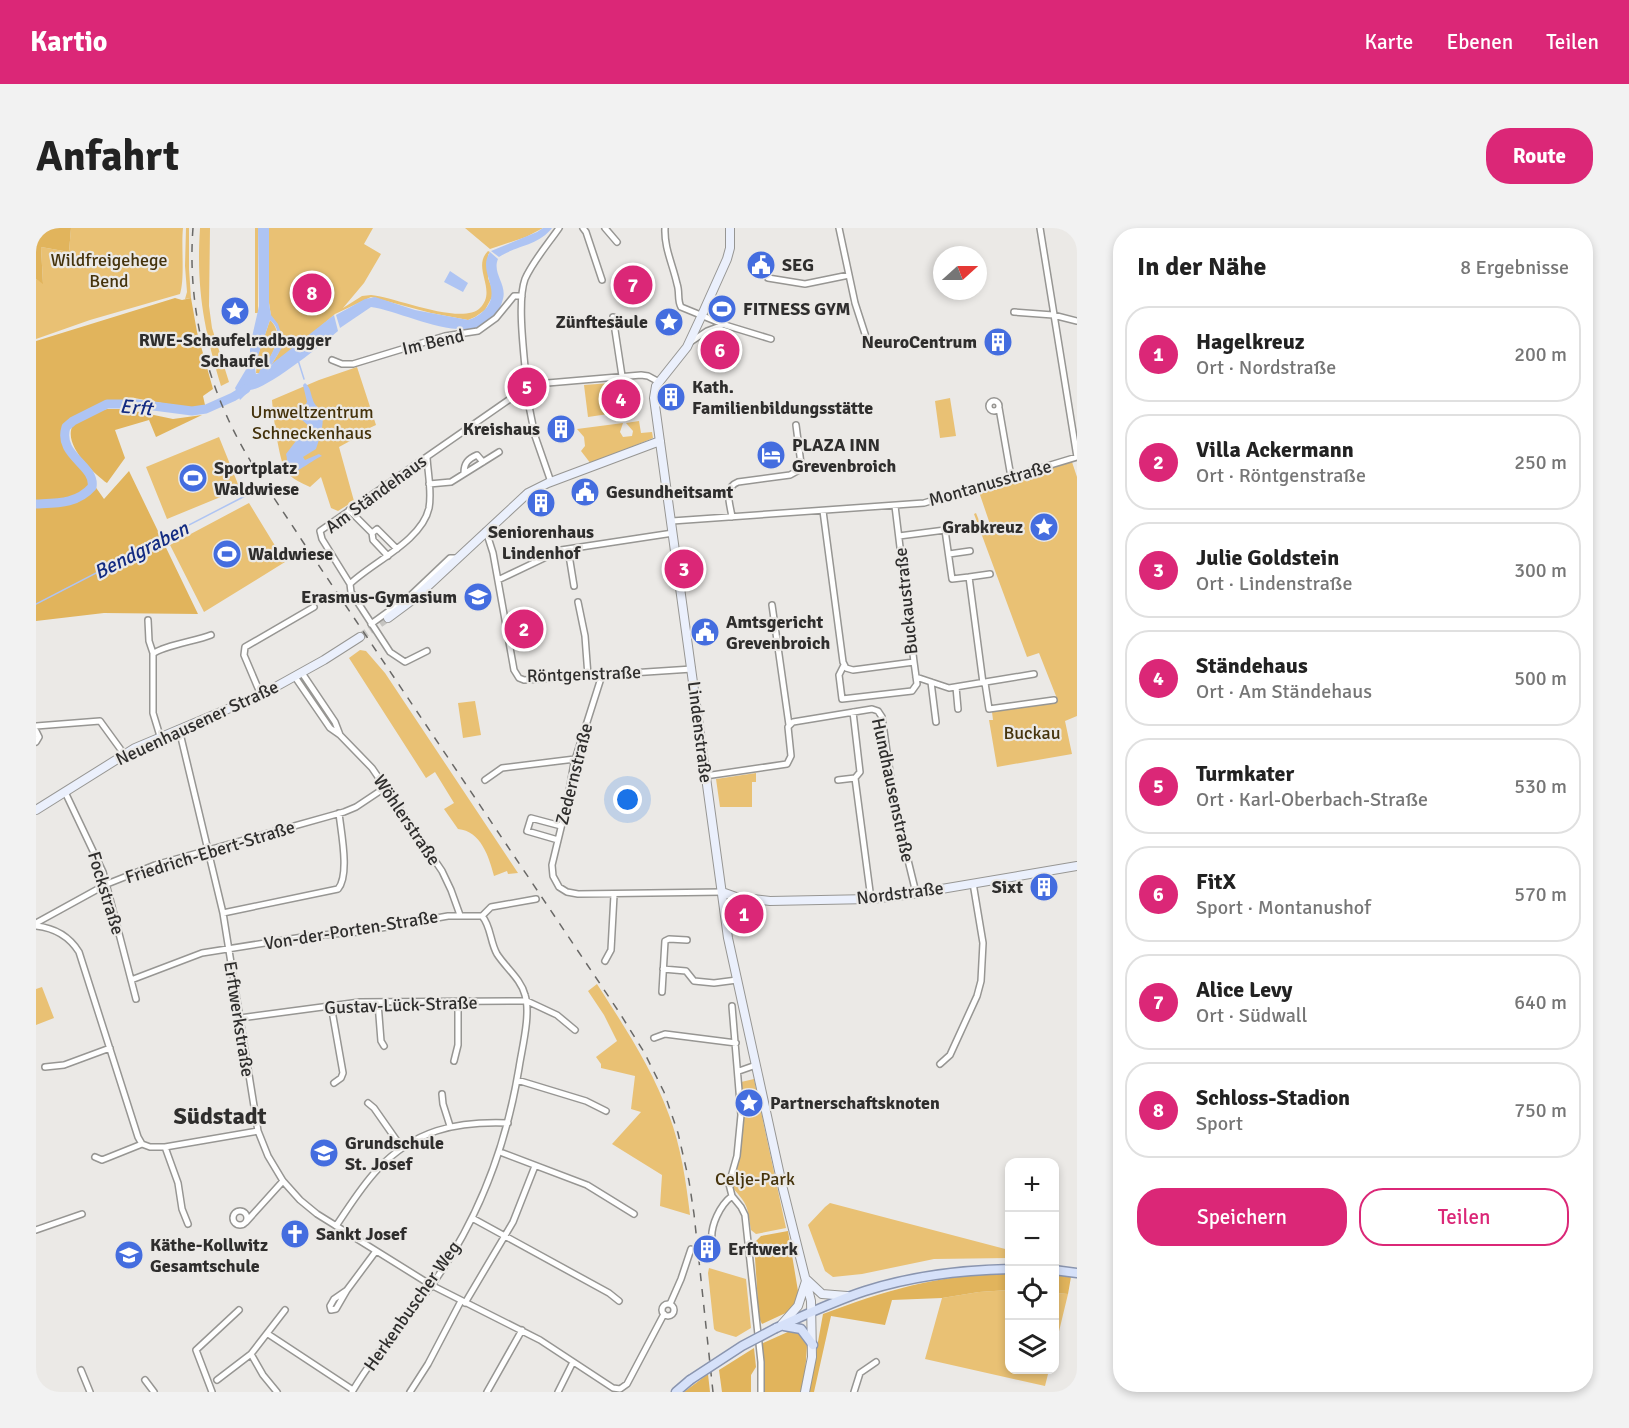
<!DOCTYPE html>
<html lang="de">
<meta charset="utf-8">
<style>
body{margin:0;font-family:Signika,sans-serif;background:#f2f2f2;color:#222}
.controls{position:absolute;right:18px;bottom:18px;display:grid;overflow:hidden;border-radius:12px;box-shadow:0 3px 9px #0003}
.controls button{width:54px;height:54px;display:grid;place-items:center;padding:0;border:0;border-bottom:2px solid #e0e0e0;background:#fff;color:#222;font:30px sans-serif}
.compass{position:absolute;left:897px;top:18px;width:54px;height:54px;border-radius:50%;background:#fff;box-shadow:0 3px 9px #0003;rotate:69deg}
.you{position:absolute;left:592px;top:572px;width:21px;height:21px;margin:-15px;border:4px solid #fff;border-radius:50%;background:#1a73e8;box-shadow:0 0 0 9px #1a73e833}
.badge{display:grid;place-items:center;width:39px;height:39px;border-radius:50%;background:#db2777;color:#fff;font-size:20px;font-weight:700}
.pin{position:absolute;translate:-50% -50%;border:3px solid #fff;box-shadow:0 2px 6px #0006}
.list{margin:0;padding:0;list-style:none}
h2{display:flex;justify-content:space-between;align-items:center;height:78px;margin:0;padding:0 24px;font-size:26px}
h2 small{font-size:20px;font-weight:400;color:#767676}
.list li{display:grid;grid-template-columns:39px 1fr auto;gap:18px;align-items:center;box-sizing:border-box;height:96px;margin:0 12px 12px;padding:0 12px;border:2px solid #e0e0e0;border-radius:24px}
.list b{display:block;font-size:22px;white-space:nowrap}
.list p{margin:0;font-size:20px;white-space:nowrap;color:#767676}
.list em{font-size:20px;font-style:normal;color:#767676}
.actions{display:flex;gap:12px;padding:18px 24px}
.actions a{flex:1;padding:14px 0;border:2px solid #db2777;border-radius:24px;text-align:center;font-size:21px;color:#db2777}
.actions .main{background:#db2777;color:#fff}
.icon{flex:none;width:33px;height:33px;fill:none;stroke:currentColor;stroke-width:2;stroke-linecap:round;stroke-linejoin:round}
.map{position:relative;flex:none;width:1041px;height:1164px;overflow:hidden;border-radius:24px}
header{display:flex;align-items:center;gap:36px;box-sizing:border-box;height:84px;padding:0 30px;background:#db2777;color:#fff}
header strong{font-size:28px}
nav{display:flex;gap:33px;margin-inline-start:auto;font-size:21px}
.intro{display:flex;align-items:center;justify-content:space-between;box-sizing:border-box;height:144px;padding:0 36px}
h1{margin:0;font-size:42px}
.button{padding:15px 27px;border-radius:24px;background:#db2777;color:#fff;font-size:21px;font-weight:700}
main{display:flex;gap:36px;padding:0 36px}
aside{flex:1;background:#fff;border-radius:24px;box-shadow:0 3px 9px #0003}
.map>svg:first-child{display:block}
.green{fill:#e9c174}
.forest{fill:#e1b45c}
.water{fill:#aec4f3}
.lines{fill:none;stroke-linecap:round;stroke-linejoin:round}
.stream{stroke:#aec4f3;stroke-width:1.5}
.river{stroke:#aec4f3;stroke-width:9}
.secondary-tunnel{stroke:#c5c4c1;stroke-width:8;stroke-dasharray:8 4;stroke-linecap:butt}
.street-casing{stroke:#979693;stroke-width:8}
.secondary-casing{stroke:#979693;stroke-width:10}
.primary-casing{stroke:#8a95af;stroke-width:11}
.street{stroke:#fff;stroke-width:5}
.secondary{stroke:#ebf0fc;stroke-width:8}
.primary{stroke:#d6e1f9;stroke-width:8}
.rail{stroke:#696866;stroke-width:1.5;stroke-dasharray:8 8;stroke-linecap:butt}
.primary-bridge-casing{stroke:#8a95af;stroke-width:11;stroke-linecap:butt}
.primary-bridge{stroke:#d6e1f9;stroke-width:8}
.labels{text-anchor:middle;stroke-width:4.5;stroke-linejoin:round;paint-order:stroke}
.park-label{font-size:18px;fill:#45330c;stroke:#ebe9e6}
.poi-label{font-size:18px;font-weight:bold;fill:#2f2e2d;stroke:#ebe9e6;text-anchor:start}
.street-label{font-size:18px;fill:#2f2e2d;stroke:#ebe9e6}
.water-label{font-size:20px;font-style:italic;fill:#122a81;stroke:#ebe9e6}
.district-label{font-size:24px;font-weight:bold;fill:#2f2e2d;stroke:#ebe9e6}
</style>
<header>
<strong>Kartio</strong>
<nav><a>Karte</a><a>Ebenen</a><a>Teilen</a></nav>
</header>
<div class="intro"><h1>Anfahrt</h1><a class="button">Route</a></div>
<main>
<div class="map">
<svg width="1041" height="1164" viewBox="0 0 1041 1164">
<rect width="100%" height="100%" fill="#ebe9e6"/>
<!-- green -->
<path class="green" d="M35 0H147C145 19 149 50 144 66L54 92 0 111V51L7 55 5 19 33 24Z
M150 0H153V41L155 70 149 71 151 64 149 38Z
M164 0H174L173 78 176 100 193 154 185 158C168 101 160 60 164 0Z
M219 0H222V85H219Z
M233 0H337L328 16 345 26 328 55 307 80 326 68 335 67C359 69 426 98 444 80 462 62 435 40 452 23L454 24 452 27V50L457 63 456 69 449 82 439 89 432 92 395 85 335 69 299 86 270 111 235 137 242 126 247 111 235 88 233 75Z
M429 0H507L490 9 454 21Z
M234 92C251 108 234 130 224 145H220L222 127Z
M321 139 340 197 325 204V207L303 219 318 273 302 283 295 280 285 249 274 259C266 255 255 251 250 243 243 233 237 186 236 172L283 152Z
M575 155 579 185 552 189 548 157Z
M914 170 920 208 904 210 899 173Z
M603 193 605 205 616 204 617 210 555 236 545 223 549 218 548 209 541 201 587 195 584 204 587 209 596 208 597 203 590 195Z
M183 209 204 261 131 291 110 239Z
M1036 234 1041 249V488L1029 493 1036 526 961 539 953 492H957L956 484 1022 473 1003 425 991 429 938 286 940 285 948 305 956 302 943 264Z
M213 275 249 334 168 384 134 317Z
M324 422 330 423 349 445 482 645 472 646 471 643 458 648C453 629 445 603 422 601L408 581 418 575 399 544 390 550 313 430Z
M439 473 445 507 427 510 422 475Z
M720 545V554H716V579H684L680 551Z
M561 756C588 798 616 840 633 887 645 919 650 953 654 987L624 978 626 947 576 916 605 884 595 881 599 848 565 840V836L560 829 581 813 568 787 552 763Z
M6 759 18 790 0 797V761Z
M718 851 750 1000 720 1006 715 1002C713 991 713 980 706 971 702 965 697 962 694 954 708 923 709 887 705 854Z
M794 975 973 1022V1030L898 1031 826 1046 797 1049 789 1043 772 997 789 979Z
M673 1040 710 1051 715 1100 700 1109 680 1103 678 1101 672 1045Z
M973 1062 974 1142H1013L1009 1158 889 1131 906 1070 943 1064Z
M1019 1065 1032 1066 1019 1120Z"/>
<!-- forest -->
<path class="forest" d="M0 0H35L33 24 5 19 7 56 0 51Z
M139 70 146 72 155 70 161 104 177 161 167 168 169 177 154 180 98 170 72 175 43 189 30 198 27 205 28 211 34 227 42 234 68 271 93 243 162 386 68 385 0 393V113Z
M71 181H89L137 191 166 187 120 209 113 192 79 202 89 230 71 255C56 244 17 208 44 190 51 185 63 183 71 181Z
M752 1003 762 1063 760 1074 754 1083 726 1096 723 1090 718 1015 725 1008Z
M973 1046V1062L943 1064 906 1070 856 1072 849 1097 795 1088 778 1164H773L787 1086C847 1063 908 1045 973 1046Z
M1019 1047 1035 1049 1032 1066 1019 1065Z
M754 1103 764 1105 770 1113 771 1118 769 1146 765 1164H728L729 1146 725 1116Z
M718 1120 720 1139 715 1147V1164H686L683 1142Z
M672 1146 674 1164H648Z"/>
<!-- water -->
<path class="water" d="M222 0H233V75L235 87 242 96 247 111V118L231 144 237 135 298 87 302 103C287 116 231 161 214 162L204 172 199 160 212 138 214 128 221 130 219 140 220 146 223 145 224 142C230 138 231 133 235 127 242 114 246 102 234 92L222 128 214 126V118L223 78Z
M507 0H516C502 18 481 17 463 29L455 23 501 4Z
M454 24 462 31C456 45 471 56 467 71 451 131 373 84 335 79L304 100 300 87 329 71 339 69 379 82 432 92C440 90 446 85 451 79 465 60 441 43 454 24Z
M414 43 432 55 427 64 408 54Z
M269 155C275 160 274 164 277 172 278 177 283 179 285 184 290 192 283 212 280 221L267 229 269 232 283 226 286 228C276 232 261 246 252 245 250 238 252 233 250 226L263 209 270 210 277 208 276 201 265 191 268 179 271 174 267 157Z"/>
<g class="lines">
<!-- stream -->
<path class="stream" d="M262 132 268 151
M0 376 211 267"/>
<!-- river -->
<path class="river" d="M0 276C21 275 41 276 56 259 60 237 21 228 30 199L37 193 71 176H102L156 183 170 181 197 169 210 161"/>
<!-- secondary-tunnel -->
<path class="secondary-tunnel" d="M324 409 352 390"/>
<!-- street casing -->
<g class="street-casing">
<path id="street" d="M547 0 550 4 566 52
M569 0 581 14
M629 0C628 20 637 37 641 56 644 64 641 72 645 79L689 97 735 111
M803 0 819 75 830 109
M1004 0 1041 229
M732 50 769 56 813 47
M978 84 1017 87 1041 93
M577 89 586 148
M653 115 671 103 687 97
M296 132 306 136H317L409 108 442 103 460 90 478 68H486
M490 150C488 125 481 73 489 51 497 33 512 16 523 0
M482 159a9 9 0 1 1 18 0a9 9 0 1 1-18 0Z
M500 156 605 147 612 148 623 154
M491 168 499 208 515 254
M953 178a5 5 0 1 1 10 0a5 5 0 1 1-10 0Z
M963 180 975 249
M428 245C428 235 432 231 441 227L447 234
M393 256 415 254 463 224
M313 282 336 305 341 301 361 321
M787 283 807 434 810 440 817 442 878 434 859 278
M696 289C694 275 687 260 702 254L754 247 763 242 765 236 760 197
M636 293 888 275 1041 229
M450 303 457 325 478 442 483 450 488 452 656 441
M336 305 337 312 352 328
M863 308 909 302 916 351 933 349 947 455
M532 321 538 358
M913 326 934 323
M933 349 954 346
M462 352 525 322 637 305
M314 356C335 335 386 313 393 280 396 264 392 246 391 230
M542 374 549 408 552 448
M736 377 753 497
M112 392 113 413 117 425
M335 396 375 367 414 330H422
M391 423 369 434 354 424 315 364 314 356 286 311 284 303 484 164
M808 437 803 447 806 471 876 463 881 456 878 434
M266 445 299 494 304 507 336 540 406 643 415 662 424 687
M566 447 538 535 531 575 516 637 517 648 523 659 531 664 542 666 686 664
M259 449 294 500 304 507
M880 449 913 460 998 446
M895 454 900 494
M949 455 953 481 1018 472
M920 459 922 481
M225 467 208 427 209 419 278 379
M817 484 824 544 819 550 835 671
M0 498 64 493 88 526
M143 501 187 685 222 903 232 928 247 953 264 972 281 986 395 1057 504 1112 577 1160 584 1161 591 1156 628 1086
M0 503 3 509 0 514
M124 508 117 485V426C126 418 160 413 175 407
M669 548 751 536 755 528 752 499 757 494 836 481 842 483 846 489 859 579 880 665
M449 552 466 540 539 531
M802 552 819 550
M29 564 67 644 100 771
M522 612 491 603 495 590 525 598
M187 685 302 661C314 647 305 604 303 585
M446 688 455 679 500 671
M0 695 71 656 119 637 308 584 320 579 350 559
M0 698C19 700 33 708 43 724L102 909 106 916
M569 733 575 722 578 667
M627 741 650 743 658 753 678 755 701 752
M95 752 166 725 273 708 323 704 412 688H446
M626 764 629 713 633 711 651 712
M342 775 345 813 348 818
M295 777 307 845 305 850 298 855
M204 790 324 774 491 773 521 787 539 802
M618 810 629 806 700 815
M418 833 422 817V775
M904 836 914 827 941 768 945 753 947 715 937 655
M9 839 28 837 74 820
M703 843 720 837
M481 852 550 873 570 883
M406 866 407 876 414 898
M332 875 338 880 366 920
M129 919 142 955 146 981 152 996
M464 924 551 957 598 986
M59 929 66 932 106 916 114 919H129L222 903
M696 968 705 979 709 987 725 1134V1164
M197 990a7 7 0 1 1 14 0a7 7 0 1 1-14 0Z
M436 990 573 1065 583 1073
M210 994 247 953
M300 998C313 979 325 959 341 942 378 902 420 893 472 895
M0 1002 46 986
M676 1013C674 998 684 977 696 968L693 956 701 928 705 887 696 778
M311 1062 300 1081 295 1082 294 1078 298 1071 311 1062 340 1023
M429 1075 477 994 499 938
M634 1076 645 1051 655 1021
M626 1082a6 6 0 1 1 12 0a6 6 0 1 1-12 0Z
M232 1106 317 1162
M215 1126 227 1147 241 1164
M45 1142 54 1164
M109 1152 118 1164
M181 1152 215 1126 249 1082
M176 1164 160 1122 203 1082
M316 1164C339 1125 368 1094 395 1058 442 993 470 919 483 840 486 820 495 786 489 767 485 751 470 740 461 726 454 714 455 698 446 688
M374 1164 392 1136 425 1073
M451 1164 486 1102
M522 1164 537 1134
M818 1164 824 1145 840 1134"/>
</g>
<!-- secondary casing -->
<g class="secondary-casing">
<path id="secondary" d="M694 0V20L691 31 665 89 651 119 620 158 618 170 692 710 747 961 775 1073 776 1129 769 1164
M352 390 379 370 492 265 512 255 624 213
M0 582 99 520 225 467 288 432 324 409
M686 664 700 669 734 673 835 671 876 666 1041 638
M771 1052 786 1066 811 1068
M746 1096 762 1078 770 1053"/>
</g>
<!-- primary casing -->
<g class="primary-casing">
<path id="primary" d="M1018 1042 1041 1045
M748 1098 765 1101 777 1117
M740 1100C769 1087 798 1073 829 1063 876 1048 924 1042 974 1041
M640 1164 654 1152"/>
</g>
<!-- street -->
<use href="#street" class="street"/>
<!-- secondary -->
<use href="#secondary" class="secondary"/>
<!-- primary -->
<use href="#primary" class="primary"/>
<!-- rail -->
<path class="rail" d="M157 0C152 65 165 133 193 193 213 236 242 275 267 314L583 784 608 824 628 864 642 905 653 953 658 986 677 1164"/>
<!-- primary-bridge casing -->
<g class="primary-bridge-casing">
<path id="primary-bridge" d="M654 1152 706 1118 740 1100"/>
</g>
<!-- primary-bridge -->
<use href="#primary-bridge" class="primary-bridge"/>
</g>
<!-- icons -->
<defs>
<g id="civic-disc" transform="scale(1.5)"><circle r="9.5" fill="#446ddf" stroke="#ebe9e6"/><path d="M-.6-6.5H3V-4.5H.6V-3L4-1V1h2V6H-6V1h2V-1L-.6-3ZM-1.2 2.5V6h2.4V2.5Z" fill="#fff"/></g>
<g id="stadium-disc" transform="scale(1.5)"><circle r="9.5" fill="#446ddf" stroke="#ebe9e6"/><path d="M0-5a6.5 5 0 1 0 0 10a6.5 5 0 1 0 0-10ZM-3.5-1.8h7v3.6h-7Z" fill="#fff"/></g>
<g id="sight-disc" transform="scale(1.5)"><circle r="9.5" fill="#446ddf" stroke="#ebe9e6"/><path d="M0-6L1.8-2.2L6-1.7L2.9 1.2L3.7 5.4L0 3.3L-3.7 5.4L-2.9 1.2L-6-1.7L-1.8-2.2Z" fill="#fff"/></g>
<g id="building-disc" transform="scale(1.5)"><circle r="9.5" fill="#446ddf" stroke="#ebe9e6"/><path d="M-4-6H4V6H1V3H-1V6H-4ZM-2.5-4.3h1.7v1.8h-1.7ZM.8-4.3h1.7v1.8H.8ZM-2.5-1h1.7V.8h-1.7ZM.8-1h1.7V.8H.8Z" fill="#fff"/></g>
<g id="hotel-disc" transform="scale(1.5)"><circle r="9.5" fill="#446ddf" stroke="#ebe9e6"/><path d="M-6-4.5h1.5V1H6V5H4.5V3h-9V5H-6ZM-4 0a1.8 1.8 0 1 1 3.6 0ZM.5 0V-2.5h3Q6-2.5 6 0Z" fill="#fff"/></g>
<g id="school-disc" transform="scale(1.5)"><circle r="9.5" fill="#446ddf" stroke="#ebe9e6"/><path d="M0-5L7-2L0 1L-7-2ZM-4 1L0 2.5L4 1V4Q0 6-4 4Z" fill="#fff"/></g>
<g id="church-disc" transform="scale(1.5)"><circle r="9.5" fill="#446ddf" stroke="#ebe9e6"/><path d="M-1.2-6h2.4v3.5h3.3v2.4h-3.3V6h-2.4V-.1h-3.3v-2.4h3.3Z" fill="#fff"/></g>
</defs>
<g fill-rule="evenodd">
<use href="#civic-disc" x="725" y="37"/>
<use href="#stadium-disc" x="686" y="81"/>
<use href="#sight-disc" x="199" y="83"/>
<use href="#sight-disc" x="633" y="94"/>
<use href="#building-disc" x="962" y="114"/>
<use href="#building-disc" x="635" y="169"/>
<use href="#building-disc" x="525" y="201"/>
<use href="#hotel-disc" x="735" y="227"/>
<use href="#stadium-disc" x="157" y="250"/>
<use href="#civic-disc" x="549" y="264"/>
<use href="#building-disc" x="505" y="275"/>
<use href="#sight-disc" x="1008" y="299"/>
<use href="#stadium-disc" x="191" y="326"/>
<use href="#school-disc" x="442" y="369"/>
<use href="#civic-disc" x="669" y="404"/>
<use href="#building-disc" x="1008" y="659"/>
<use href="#sight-disc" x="713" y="875"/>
<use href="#school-disc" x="288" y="925"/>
<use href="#church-disc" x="259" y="1006"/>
<use href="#building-disc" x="671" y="1021"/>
<use href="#school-disc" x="93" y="1027"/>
</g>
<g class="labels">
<!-- park labels -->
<g class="park-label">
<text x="73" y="38">Wildfreigehege<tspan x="73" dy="21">Bend</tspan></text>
<text x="276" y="190">Umweltzentrum<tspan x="276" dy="21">Schneckenhaus</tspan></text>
<text x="996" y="511">Buckau</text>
<text x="719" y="957">Celje-Park</text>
</g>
<!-- poi labels -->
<g class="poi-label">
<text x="746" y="43">SEG</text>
<text x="707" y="87">FITNESS GYM</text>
<text x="612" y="100" text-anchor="end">Zünftesäule</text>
<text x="199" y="118" text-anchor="middle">RWE-Schaufelradbagger<tspan x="199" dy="21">Schaufel</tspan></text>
<text x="941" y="120" text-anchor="end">NeuroCentrum</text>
<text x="656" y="165">Kath.<tspan x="656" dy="21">Familienbildungsstätte</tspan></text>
<text x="504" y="207" text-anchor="end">Kreishaus</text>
<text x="756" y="223">PLAZA INN<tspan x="756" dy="21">Grevenbroich</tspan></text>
<text x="178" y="246">Sportplatz<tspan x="178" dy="21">Waldwiese</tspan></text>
<text x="570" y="270">Gesundheitsamt</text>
<text x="987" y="305" text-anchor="end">Grabkreuz</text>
<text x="505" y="310" text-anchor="middle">Seniorenhaus<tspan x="505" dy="21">Lindenhof</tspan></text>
<text x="212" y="332">Waldwiese</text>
<text x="421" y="375" text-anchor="end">Erasmus-Gymasium</text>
<text x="690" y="400">Amtsgericht<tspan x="690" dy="21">Grevenbroich</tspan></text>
<text x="987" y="665" text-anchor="end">Sixt</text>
<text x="734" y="881">Partnerschaftsknoten</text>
<text x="309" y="921">Grundschule<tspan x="309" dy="21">St. Josef</tspan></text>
<text x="280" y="1012">Sankt Josef</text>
<text x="114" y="1023">Käthe-Kollwitz<tspan x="114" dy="21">Gesamtschule</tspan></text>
<text x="692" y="1027">Erftwerk</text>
</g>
<!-- street labels -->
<g class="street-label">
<text transform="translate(397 114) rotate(-13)" y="6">Im Bend</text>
<text transform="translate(954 255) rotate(-16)" y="6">Montanusstraße</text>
<text transform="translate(340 266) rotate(-36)" y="6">Am Ständehaus</text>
<text transform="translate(870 373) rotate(-96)" y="6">Buckaustraße</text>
<text transform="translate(548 446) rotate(-2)" y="6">Röntgenstraße</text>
<text transform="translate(161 495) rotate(-25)" y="6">Neuenhausener Straße</text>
<text transform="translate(664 504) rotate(83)" y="6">Lindenstraße</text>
<text transform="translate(538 546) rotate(-76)" y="6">Zedernstraße</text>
<text transform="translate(857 562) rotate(78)" y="6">Hundhausenstraße</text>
<text transform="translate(371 592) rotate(56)" y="6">Wöhlerstraße</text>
<text transform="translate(174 624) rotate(-17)" y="6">Friedrich-Ebert-Straße</text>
<text transform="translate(70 665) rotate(73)" y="6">Fockstraße</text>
<text transform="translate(864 665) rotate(-7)" y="6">Nordstraße</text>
<text transform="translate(315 702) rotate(-9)" y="6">Von-der-Porten-Straße</text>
<text transform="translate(365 777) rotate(-2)" y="6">Gustav-Lück-Straße</text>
<text transform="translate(203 791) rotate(81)" y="6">Erftwerkstraße</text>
<text transform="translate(376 1078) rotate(-55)" y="6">Herkenbuscher Weg</text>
</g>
<!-- water labels -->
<g class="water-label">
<text transform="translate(100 179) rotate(5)" y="7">Erft</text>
<text transform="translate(105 322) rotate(-27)" y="7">Bendgraben</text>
</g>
<!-- district labels -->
<g class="district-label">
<text x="184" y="896">Südstadt</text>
</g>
</g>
</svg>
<div class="controls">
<button>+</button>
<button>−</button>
<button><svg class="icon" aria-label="locate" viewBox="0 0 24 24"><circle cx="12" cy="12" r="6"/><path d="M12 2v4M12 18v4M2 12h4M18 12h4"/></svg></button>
<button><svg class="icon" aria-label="layers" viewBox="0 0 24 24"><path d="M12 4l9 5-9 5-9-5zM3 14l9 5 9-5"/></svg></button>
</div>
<svg class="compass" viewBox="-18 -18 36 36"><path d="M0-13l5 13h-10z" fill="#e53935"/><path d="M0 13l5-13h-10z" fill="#767676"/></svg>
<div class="you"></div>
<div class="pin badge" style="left:708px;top:686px">1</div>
<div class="pin badge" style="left:488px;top:401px">2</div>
<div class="pin badge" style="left:648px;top:341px">3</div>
<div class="pin badge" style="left:585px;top:171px">4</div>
<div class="pin badge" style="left:491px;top:159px">5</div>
<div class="pin badge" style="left:684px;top:122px">6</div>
<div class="pin badge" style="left:597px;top:57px">7</div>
<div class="pin badge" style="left:276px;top:65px">8</div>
</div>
<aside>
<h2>In der Nähe<small>8 Ergebnisse</small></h2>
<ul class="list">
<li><span class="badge">1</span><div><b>Hagelkreuz</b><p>Ort · Nordstraße</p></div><em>200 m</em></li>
<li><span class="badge">2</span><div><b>Villa Ackermann</b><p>Ort · Röntgenstraße</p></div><em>250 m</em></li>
<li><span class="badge">3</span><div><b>Julie Goldstein</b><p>Ort · Lindenstraße</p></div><em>300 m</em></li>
<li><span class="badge">4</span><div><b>Ständehaus</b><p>Ort · Am Ständehaus</p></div><em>500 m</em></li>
<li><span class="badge">5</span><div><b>Turmkater</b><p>Ort · Karl-Oberbach-Straße</p></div><em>530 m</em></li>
<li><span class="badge">6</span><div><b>FitX</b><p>Sport · Montanushof</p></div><em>570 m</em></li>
<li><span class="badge">7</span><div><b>Alice Levy</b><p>Ort · Südwall</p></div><em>640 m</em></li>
<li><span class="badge">8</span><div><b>Schloss-Stadion</b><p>Sport</p></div><em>750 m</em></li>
</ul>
<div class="actions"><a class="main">Speichern</a><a>Teilen</a></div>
</aside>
</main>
